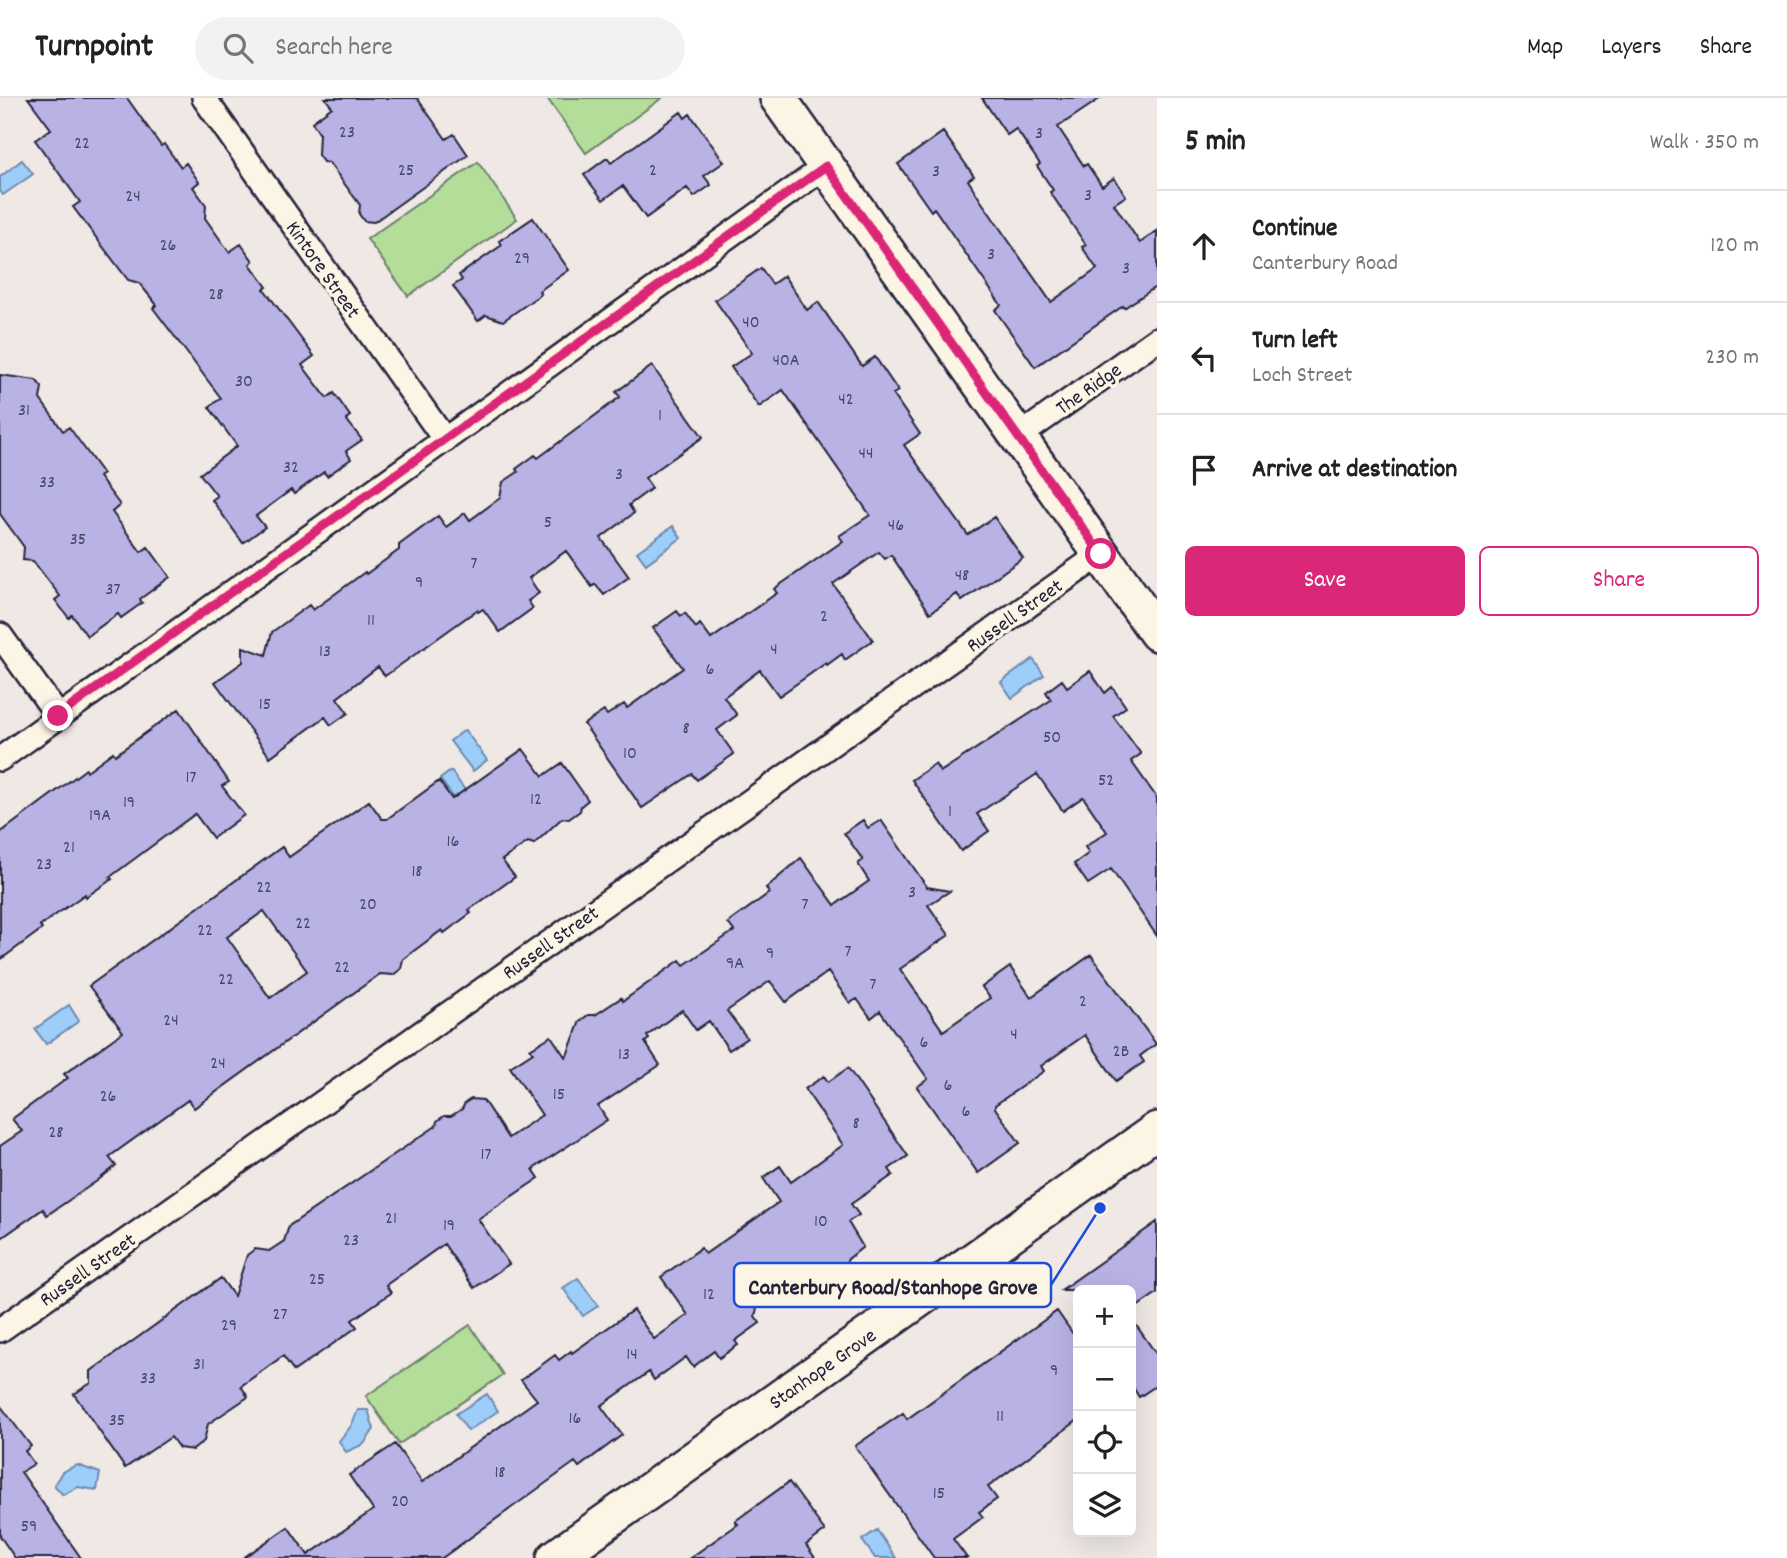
<!DOCTYPE html>
<meta charset="utf-8">
<style>
body{margin:0;font-family:Dekko,sans-serif;background:#f2f2f2;color:#222}
.controls{position:absolute;right:21px;bottom:21px;display:grid;overflow:hidden;border-radius:10px;box-shadow:0 7px 28px #0002}
.controls button{width:63px;height:63px;display:grid;place-items:center;padding:0;border:0;border-bottom:2px solid #e0e0e0;background:#fff;color:#222;font:35px sans-serif}
.stop{position:absolute;width:21px;height:21px;margin:-16px;border:5px solid #db2777;border-radius:50%;background:#fff}
.stop.end{background:#db2777;border-color:#fff;box-shadow:0 2px 7px #0008}
.list{margin:0;padding:0;list-style:none}
h2{display:flex;justify-content:space-between;align-items:center;height:91px;margin:0;padding:0 28px;font-size:30px}
h2 small{font-size:23px;font-weight:400;color:#767676}
.list li{display:grid;grid-template-columns:46px 1fr auto;gap:21px;align-items:center;box-sizing:border-box;height:112px;padding:0 28px;border-top:2px solid #e0e0e0}
.list b{display:block;font-size:26px;white-space:nowrap}
.list p{margin:0;font-size:23px;white-space:nowrap;color:#767676}
.list em{font-size:23px;font-style:normal;color:#767676}
.actions{display:flex;gap:14px;padding:21px 28px}
.actions a{flex:1;padding:16px 0;border:2px solid #db2777;border-radius:10px;text-align:center;font-size:24px;color:#db2777}
.actions .main{background:#db2777;color:#fff}
.icon{flex:none;width:38px;height:38px;fill:none;stroke:currentColor;stroke-width:2;stroke-linecap:round;stroke-linejoin:round}
.map{position:relative;flex:none;width:1157px;height:1460px;overflow:hidden}
header{display:flex;align-items:center;gap:42px;box-sizing:border-box;height:98px;padding:0 35px;background:#fff;border-bottom:2px solid #e0e0e0}
header strong{font-size:33px}
nav{display:flex;gap:38px;margin-inline-start:auto;font-size:24px}
.search{width:490px;height:63px;background:#f2f2f2;display:flex;align-items:center;gap:18px;box-sizing:border-box;padding:0 24px;border-radius:38px;color:#767676;font-size:26px}
main{display:flex}
aside{flex:1;background:#fff}
.map>svg:first-child{display:block}
.green{fill:#b4dd9a;stroke:#6b806a;stroke-width:2}
.water{fill:#9dcefa;stroke:#6c89ae;stroke-width:2}
.building{fill:#b9b3e5;stroke:#22223b;stroke-width:2;fill-rule:evenodd}
.lines{fill:none;stroke-linecap:round;stroke-linejoin:round}
.minor-casing{stroke:#22223b;stroke-width:28}
.primary-casing{stroke:#22223b;stroke-width:40}
.minor{stroke:#fcf5e5;stroke-width:23}
.primary{stroke:#fcf5e5;stroke-width:35}
.route{stroke:#db2777;stroke-width:9}
.labels{text-anchor:middle;stroke-width:7;stroke-linejoin:round;paint-order:stroke}
.number-label{font-size:18px;fill:#484666}
.street-label{font-size:21px;fill:#22223b;stroke:#fcf5e5}
.leader{fill:none;stroke:#1d4ed8;stroke-width:2.5}
.callout-dot{fill:#1d4ed8;stroke:#fcf5e5;stroke-width:2.5}
.callout{fill:#fcf5e5;stroke:#1d4ed8;stroke-width:2.5}
.callout-label{font-size:23px;text-anchor:middle;font-weight:bold;fill:#22223b}
</style>
<header>
<strong>Turnpoint</strong>
<div class="search"><svg class="icon" aria-label="search" viewBox="0 0 24 24"><circle cx="10" cy="10" r="6"/><path d="M15 15l6 6"/></svg>Search here</div>
<nav><a>Map</a><a>Layers</a><a>Share</a></nav>
</header>
<main>
<div class="map">
<svg width="1157" height="1460" viewBox="0 0 1157 1460">
<rect width="100%" height="100%" fill="#efe8e5"/>
<filter id="ink" filterUnits="userSpaceOnUse"><feTurbulence type="fractalNoise" baseFrequency=".0143" numOctaves="2"/><feDisplacementMap in="SourceGraphic" scale="14" xChannelSelector="R" yChannelSelector="G"/><feConvolveMatrix kernelMatrix="1 2 1 2 8 2 1 2 1" color-interpolation-filters="sRGB"/></filter>
<g filter="url(#ink)">
<!-- green -->
<path class="green" d="M547 0H662L586 55Z
M478 64 517 121 408 198 367 141Z
M470 1227 503 1277 399 1346 366 1298Z"/>
<!-- water -->
<path class="water" d="M22 62 33 76 3 97 0 93V79Z
M673 428 681 440 646 466 637 454Z
M1033 561 1044 577 1012 600 1001 584Z
M465 632 487 662 473 673 450 643Z
M451 673 476 707 465 715 440 681Z
M69 907 79 923 46 946 35 931Z
M578 1180 598 1208 583 1218 563 1190Z
M487 1296 498 1313 468 1333 456 1316Z
M358 1312H368L374 1331 364 1346 346 1354 339 1343 351 1328Z
M77 1367 100 1375 97 1392 78 1389 63 1397 54 1387 62 1374Z
M877 1432 896 1460H875L862 1442Z"/>
<!-- building -->
<path class="building" d="M28 0H127L161 48 164 46 181 69 186 65 199 84 193 89 206 107 205 120 229 154 241 146 253 163 250 166 267 189 264 191 314 258 302 267 327 300 334 295 350 318 346 321 362 342 346 353 351 361 327 378 324 374 294 396 291 392 256 418 265 429 243 445 212 402 217 398 200 376 237 348 209 309 221 300 153 210 157 207 139 185 128 182 73 109 80 104 35 42 51 31Z
M325 0H417L446 41 454 36 468 57 374 124 364 123 359 116 360 107 329 65 323 64 318 57 319 35 312 24 332 9Z
M982 0H1101L1058 29 1084 68 1087 66 1102 88 1114 80 1126 98 1114 106 1140 145 1157 133V188L1124 210 1123 208 1035 269 995 212 1001 207 934 110 931 113 898 66 943 34 974 78 968 82 981 103 1051 204 1097 171 1082 149 1086 147 1050 94 1053 92 1037 68 1040 66 1016 31 1007 37Z
M681 14 685 20 690 16 724 64 704 78 711 87 694 99 687 90 646 120 623 88 603 102 584 77 607 60 611 65Z
M533 120 569 172 539 193 541 196 503 223 486 217 478 223 453 188 462 182 459 177 502 147 499 143Z
M761 170 772 186 784 178 807 212 818 204 862 268 875 259 898 293 893 296 920 336 904 347 968 437 994 419 1023 460 962 503 957 496 930 515 891 457 885 461 879 454 833 486 873 542 845 562 842 556 827 567 826 565 779 598 760 572 724 599 737 617 717 632 734 656 697 682 692 676 642 710 584 626 604 613 607 617 624 606 627 610 683 570 653 530 677 513 681 518 685 515 696 530 700 526 711 541 777 495 774 491 843 443 839 438 870 417 783 292 759 309 731 269 752 255 715 202Z
M652 268 703 339 645 380 652 390 629 407 634 415 601 440 629 479 604 497 595 486 592 489 566 453 529 480 539 495 528 503 533 510 500 534 483 511 478 514 477 512 385 578 378 569 337 600 348 615 331 627 325 619 270 659 215 584 243 564V549L266 557 272 534 309 507 313 512 365 474 366 476 399 452V447L438 418 446 429 465 415 470 422 500 400 503 384 518 374 516 371 535 357 538 360 620 299 616 294Z
M0 277 36 282 42 289 40 301 63 333 69 329 103 376 99 379 120 407 112 414 141 454 148 449 170 479 140 501 142 505 121 520 118 516 87 538 72 517 69 520 55 502 60 498 33 463 23 462 24 449 0 416Z
M1090 573 1105 595 1112 589 1126 609 1113 618 1141 656 1131 663 1157 700V838L1111 771 1088 786 1074 766 1089 755 1085 749 1107 734 1083 699 1063 713 1037 676 977 716 989 733 961 753 912 682 935 666 940 674 1051 602 1046 594 1062 582 1067 589Z
M179 611 229 684 222 688 244 717 213 740 195 716 110 779 112 781 86 799 85 796 40 828 42 831 0 862V735L86 671 87 673 113 654 115 657Z
M523 651 543 678 562 665 588 702 581 708 580 713 569 721 562 720 534 746 528 744 502 762 515 779 469 812 471 815 444 835 442 832 403 861 401 871 393 877 380 876 194 1010 188 1002 109 1059 116 1068 97 1083 47 1117 43 1111 0 1141V1048L22 1033 12 1021 68 980 64 976 123 934 89 888 282 749 289 759 369 703 382 721H387L439 683 452 701ZM264 813 307 873 270 900 227 839Z
M863 722 868 730 881 722 927 789 950 793 928 807 949 837 900 871 943 933 990 900 982 889 1010 869 1031 899 1091 857 1156 946 1140 958 1144 964 1116 983 1085 937 1041 968 1044 973 995 1007V1010L1020 1045 978 1075 917 989 928 981 880 913 871 920 857 901 850 905 828 874 786 904 770 883 727 913 747 940 729 952 709 923 696 932 682 912 647 938 649 941 645 944 660 967 598 1008 607 1022 533 1071 539 1080 478 1121 509 1166 474 1190 444 1146 386 1187 391 1195 352 1222 357 1229 330 1248 294 1273 283 1258 241 1288 248 1299 208 1326 204 1343 193 1352 179 1350 171 1339 125 1370 74 1296 91 1285V1273L221 1180 234 1198 247 1157 255 1151 269 1153 284 1143 289 1128 436 1028 437 1023 444 1018H451L462 1011 465 1005 471 1001 483 1002 508 1040 542 1017 510 969 533 954 530 951 551 938 566 960 580 923 588 917H595L621 900 623 903 680 862 684 867 734 833 728 825 769 795 766 790 801 760 835 807 869 783 858 766 863 762 844 735Z
M848 970 908 1058 889 1071 893 1077 851 1106 859 1117 848 1124 863 1149 848 1161 844 1169 835 1176 819 1171 792 1190 783 1176 749 1200 757 1211 755 1218 760 1225 735 1243 738 1247 719 1260 714 1253 693 1269 686 1259 654 1282 649 1274 601 1308 622 1337 579 1369 575 1364 442 1460H243L288 1429 308 1457 373 1412 349 1377 395 1346 422 1384 537 1302 521 1282 555 1257 559 1262 571 1253 572 1255 633 1212 654 1241 688 1217 661 1179 701 1150 705 1156 779 1104 763 1080 780 1068 791 1084 843 1047 805 991 824 978 828 984Z
M1157 1124V1195L1131 1213V1192H1061Z
M1057 1213 1078 1243V1322L988 1389 997 1401 979 1414 983 1419 953 1441 967 1460H934L855 1348 903 1315 907 1321Z
M1131 1220 1157 1257V1287L1139 1299 1131 1286Z
M0 1307 31 1348 25 1353 34 1366 21 1374 81 1460H15L0 1438Z
M789 1384 825 1433 806 1447 815 1460H690L738 1426 735 1423Z"/>
<g class="lines">
<!-- minor casing -->
<g class="minor-casing">
<path id="minor" d="M204 0 445 342
M1018 339 1157 241
M0 537 58 618
M0 661 826 68
M0 1232 1101 456"/>
</g>
<!-- primary casing -->
<g class="primary-casing">
<path id="primary" d="M778 0 1157 535
M555 1460 1157 1032"/>
</g>
<!-- minor -->
<use href="#minor" class="minor"/>
<!-- primary -->
<use href="#primary" class="primary"/>
</g>
</g>
<g class="lines" filter="url(#ink)">
<!-- route -->
<path class="route" d="M58 618 826 68 1101 456"/>
</g>
<g class="labels">
<!-- number labels -->
<g class="number-label">
<text x="347" y="39">23</text>
<text x="1039" y="40">3</text>
<text x="82" y="50">22</text>
<text x="406" y="77">25</text>
<text x="653" y="77">2</text>
<text x="936" y="78">3</text>
<text x="1088" y="102">3</text>
<text x="133" y="103">24</text>
<text x="168" y="152">26</text>
<text x="991" y="161">3</text>
<text x="522" y="165">29</text>
<text x="1126" y="175">3</text>
<text x="216" y="201">28</text>
<text x="751" y="229">40</text>
<text x="786" y="267">40A</text>
<text x="244" y="288">30</text>
<text x="846" y="306">42</text>
<text x="24" y="317">31</text>
<text x="660" y="322">1</text>
<text x="866" y="360">44</text>
<text x="291" y="374">32</text>
<text x="619" y="381">3</text>
<text x="47" y="389">33</text>
<text x="548" y="429">5</text>
<text x="896" y="432">46</text>
<text x="78" y="446">35</text>
<text x="474" y="470">7</text>
<text x="962" y="482">48</text>
<text x="419" y="489">9</text>
<text x="113" y="496">37</text>
<text x="824" y="523">2</text>
<text x="371" y="527">11</text>
<text x="774" y="556">4</text>
<text x="325" y="558">13</text>
<text x="710" y="576">6</text>
<text x="265" y="611">15</text>
<text x="686" y="635">8</text>
<text x="1052" y="644">50</text>
<text x="630" y="660">10</text>
<text x="191" y="684">17</text>
<text x="1106" y="687">52</text>
<text x="536" y="706">12</text>
<text x="129" y="709">19</text>
<text x="950" y="718">1</text>
<text x="100" y="722">19A</text>
<text x="453" y="748">16</text>
<text x="69" y="754">21</text>
<text x="44" y="771">23</text>
<text x="417" y="778">18</text>
<text x="264" y="794">22</text>
<text x="912" y="799">3</text>
<text x="368" y="811">20</text>
<text x="805" y="811">7</text>
<text x="303" y="830">22</text>
<text x="205" y="837">22</text>
<text x="848" y="858">7</text>
<text x="770" y="860">9</text>
<text x="735" y="870">9A</text>
<text x="342" y="874">22</text>
<text x="226" y="886">22</text>
<text x="873" y="891">7</text>
<text x="1083" y="908">2</text>
<text x="171" y="927">24</text>
<text x="1014" y="941">4</text>
<text x="924" y="949">6</text>
<text x="1121" y="958">2B</text>
<text x="624" y="961">13</text>
<text x="218" y="970">24</text>
<text x="948" y="992">6</text>
<text x="559" y="1001">15</text>
<text x="108" y="1003">26</text>
<text x="966" y="1018">6</text>
<text x="856" y="1030">8</text>
<text x="56" y="1039">28</text>
<text x="486" y="1061">17</text>
<text x="391" y="1125">21</text>
<text x="821" y="1128">10</text>
<text x="449" y="1132">19</text>
<text x="351" y="1147">23</text>
<text x="317" y="1186">25</text>
<text x="709" y="1201">12</text>
<text x="280" y="1221">27</text>
<text x="229" y="1232">29</text>
<text x="632" y="1261">14</text>
<text x="199" y="1271">31</text>
<text x="1054" y="1277">9</text>
<text x="148" y="1285">33</text>
<text x="1000" y="1323">11</text>
<text x="575" y="1325">16</text>
<text x="117" y="1327">35</text>
<text x="500" y="1379">18</text>
<text x="939" y="1400">15</text>
<text x="400" y="1408">20</text>
<text x="29" y="1433">59</text>
</g>
<!-- street labels -->
<g class="street-label">
<text transform="translate(324 171) rotate(55)" y="7">Kintore Street</text>
<text transform="translate(1088 290) rotate(-35)" y="7">The Ridge</text>
<text transform="translate(1014 517) rotate(-35)" y="7">Russell Street</text>
<text transform="translate(550 844) rotate(-35)" y="7">Russell Street</text>
<text transform="translate(87 1171) rotate(-35)" y="7">Russell Street</text>
<text transform="translate(822 1270) rotate(-35)" y="7">Stanhope Grove</text>
</g>
</g>
<!-- callouts -->
<path class="leader" d="M1100 1110L1051 1187"/>
<circle class="callout-dot" cx="1100" cy="1110" r="7"/>
<rect class="callout" x="734" y="1165" width="317" height="44" rx="7"/>
<g class="callout-label">
<text x="893" y="1196">Canterbury Road/Stanhope Grove</text>
</g>
</svg>
<div class="controls">
<button>+</button>
<button>−</button>
<button><svg class="icon" aria-label="locate" viewBox="0 0 24 24"><circle cx="12" cy="12" r="6"/><path d="M12 2v4M12 18v4M2 12h4M18 12h4"/></svg></button>
<button><svg class="icon" aria-label="layers" viewBox="0 0 24 24"><path d="M12 4l9 5-9 5-9-5zM3 14l9 5 9-5"/></svg></button>
</div>
<div class="stop" style="left:1101px;top:456px"></div>
<div class="stop end" style="left:58px;top:618px"></div>
</div>
<aside>
<h2>5 min<small>Walk · 350 m</small></h2>
<ul class="list">
<li><svg class="icon" aria-label="ahead" viewBox="0 0 24 24"><path d="M12 20V5M6 11l6-6 6 6"/></svg><div><b>Continue</b><p>Canterbury Road</p></div><em>120 m</em></li>
<li><svg class="icon" aria-label="left" viewBox="0 0 24 24"><path d="M17 20v-9H6M10 6l-5 5 5 5"/></svg><div><b>Turn left</b><p>Loch Street</p></div><em>230 m</em></li>
<li><svg class="icon" aria-label="arrive" viewBox="0 0 24 24"><path d="M6 21V4h12l-3 4 3 4H6"/></svg><div><b>Arrive at destination</b></div></li>
</ul>
<div class="actions"><a class="main">Save</a><a>Share</a></div>
</aside>
</main>
